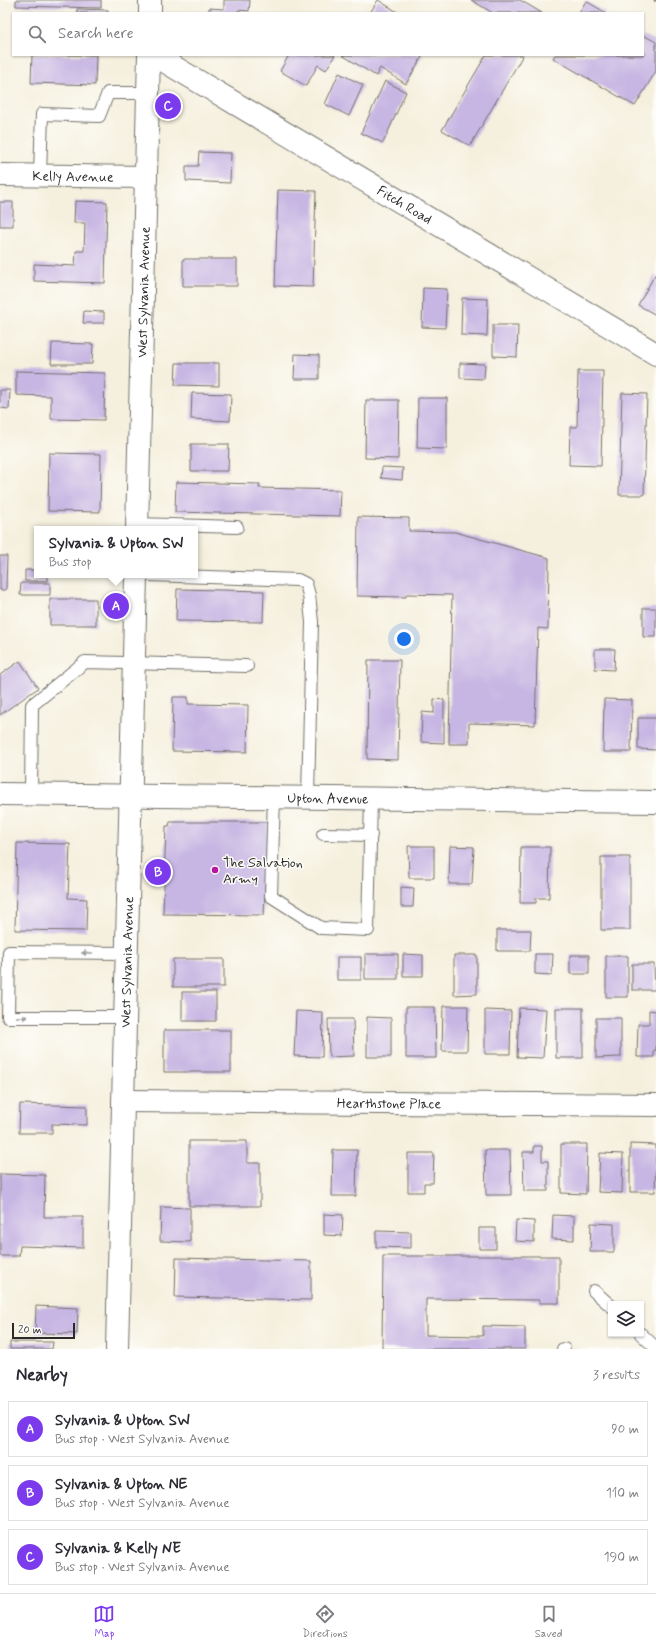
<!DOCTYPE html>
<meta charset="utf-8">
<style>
body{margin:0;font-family:Mynerve,sans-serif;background:#f7f7f7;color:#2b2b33}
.controls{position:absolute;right:12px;bottom:12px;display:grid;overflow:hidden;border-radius:0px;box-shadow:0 1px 3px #0004}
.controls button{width:36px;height:36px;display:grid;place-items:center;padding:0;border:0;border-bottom:1px solid #e1e1e2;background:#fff;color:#2b2b33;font:20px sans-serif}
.scale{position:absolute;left:12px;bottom:10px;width:63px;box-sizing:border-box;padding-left:4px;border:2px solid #2b2b2b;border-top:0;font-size:11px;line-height:14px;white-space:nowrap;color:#2b2b2b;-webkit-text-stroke:3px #fdfcf7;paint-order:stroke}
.you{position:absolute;left:404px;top:639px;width:14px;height:14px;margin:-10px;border:3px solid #fff;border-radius:50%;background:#1a73e8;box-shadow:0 0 0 6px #1a73e833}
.badge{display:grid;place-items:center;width:26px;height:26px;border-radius:50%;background:#7c3aed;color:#fff;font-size:13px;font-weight:700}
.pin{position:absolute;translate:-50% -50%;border:2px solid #fff;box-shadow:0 1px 4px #0006}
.popup{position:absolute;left:34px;top:526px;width:164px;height:52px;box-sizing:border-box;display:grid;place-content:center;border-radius:0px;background:#fff;filter:drop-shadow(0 1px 3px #0005);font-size:13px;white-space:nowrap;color:#7c7c81}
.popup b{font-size:15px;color:#2b2b33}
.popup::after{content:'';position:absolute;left:50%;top:100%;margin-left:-8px;border:8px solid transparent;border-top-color:#fff}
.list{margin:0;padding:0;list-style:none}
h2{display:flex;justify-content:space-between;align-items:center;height:52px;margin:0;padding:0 16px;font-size:17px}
h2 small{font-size:13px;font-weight:400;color:#7c7c81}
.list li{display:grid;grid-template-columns:26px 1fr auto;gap:12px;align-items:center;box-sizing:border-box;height:56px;margin:0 8px 8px;padding:0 8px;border:1px solid #e1e1e2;border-radius:0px}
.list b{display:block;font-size:15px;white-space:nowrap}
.list p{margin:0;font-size:13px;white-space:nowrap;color:#7c7c81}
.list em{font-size:13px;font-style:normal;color:#7c7c81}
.icon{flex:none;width:22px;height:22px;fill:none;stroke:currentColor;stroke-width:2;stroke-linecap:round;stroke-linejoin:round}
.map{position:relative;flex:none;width:656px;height:1349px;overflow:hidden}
.search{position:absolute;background:#fff;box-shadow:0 1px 3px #0004;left:12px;right:12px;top:12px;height:44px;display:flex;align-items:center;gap:10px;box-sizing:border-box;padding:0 14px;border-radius:0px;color:#7c7c81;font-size:15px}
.sheet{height:244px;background:#fff}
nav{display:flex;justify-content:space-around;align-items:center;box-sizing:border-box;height:56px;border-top:1px solid #e1e1e2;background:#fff;font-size:11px;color:#7c7c81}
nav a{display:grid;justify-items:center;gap:2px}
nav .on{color:#7c3aed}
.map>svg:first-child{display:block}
.building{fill:#c7b6e3}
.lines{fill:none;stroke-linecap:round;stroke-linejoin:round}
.service-casing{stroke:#72706a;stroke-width:14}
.minor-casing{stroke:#72706a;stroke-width:24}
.tertiary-casing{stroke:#72706a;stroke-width:24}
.secondary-casing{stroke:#72706a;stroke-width:24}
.path{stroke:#72706a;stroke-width:2.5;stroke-dasharray:3 3;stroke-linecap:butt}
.service{stroke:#fff;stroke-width:12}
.minor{stroke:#fff;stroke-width:22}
.tertiary{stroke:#fff;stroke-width:22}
.secondary{stroke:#fff;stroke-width:22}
.oneway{fill:#a0a0a0}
.poi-dot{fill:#b5179e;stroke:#fdfcf7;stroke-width:1.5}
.labels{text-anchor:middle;stroke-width:3;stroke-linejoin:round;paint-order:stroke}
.street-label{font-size:14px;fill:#2b2b2b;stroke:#fdfcf7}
.poi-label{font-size:14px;fill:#2b2b2b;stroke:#fdfcf7;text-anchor:start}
</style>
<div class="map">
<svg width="656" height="1349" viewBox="0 0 656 1349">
<rect width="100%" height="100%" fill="#fdfcf7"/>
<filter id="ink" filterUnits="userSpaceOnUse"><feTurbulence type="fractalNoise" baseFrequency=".025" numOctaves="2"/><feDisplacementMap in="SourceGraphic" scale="8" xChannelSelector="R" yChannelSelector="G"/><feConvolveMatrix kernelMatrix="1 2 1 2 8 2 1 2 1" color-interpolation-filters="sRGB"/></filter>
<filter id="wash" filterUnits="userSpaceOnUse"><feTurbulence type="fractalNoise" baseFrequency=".012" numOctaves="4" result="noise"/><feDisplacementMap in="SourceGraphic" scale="16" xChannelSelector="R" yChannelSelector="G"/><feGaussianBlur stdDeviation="0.9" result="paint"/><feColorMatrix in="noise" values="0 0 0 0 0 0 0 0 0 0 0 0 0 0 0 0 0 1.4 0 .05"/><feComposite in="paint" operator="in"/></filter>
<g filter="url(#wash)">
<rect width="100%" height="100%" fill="#f5f0de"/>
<g id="blocks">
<!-- building -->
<path class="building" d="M16 0H101V8L16 6Z
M224 0H250L249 11 238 10V13H209V8L224 9Z
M378 0 399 13H370Z
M471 0H520L542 13H493Z
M586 1 606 13H579Z
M77 9 108 10V13H77Z
M643 35 656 42V71L635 106 553 58 555 55H643Z
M32 55H96L95 85 31 83Z
M289 55H335L326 70 318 65 306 86 280 71Z
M342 55H423L406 84 380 68 376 76Z
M486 55H523L470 146 442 130Z
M339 73 363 85 349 116 325 104Z
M385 81 406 92 383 143 361 133Z
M199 152 231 153 230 183 186 181V166H198Z
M278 190 316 191 313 287 275 286Z
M75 201 107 202 105 283 34 281V264L75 266 76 251H84L85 223H74Z
M0 202H13V226H0Z
M183 259H237V286H183Z
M656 273V315L638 305Z
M423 288 447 289 445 328 422 327Z
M462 298 488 299 487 336 461 335Z
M84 311 104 312V323H83Z
M493 325H518L517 357 493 356Z
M52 343 93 344 92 364H51Z
M295 354 319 355V379H294Z
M176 363H219V386L175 385Z
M460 363 485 364 484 379 460 378Z
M16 371 105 373 104 420 51 419V396L16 395Z
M578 371H603L601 466 569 465 570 427H577Z
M0 390H10L9 409 0 408Z
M192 393 231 394 230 421 191 419Z
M622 393 647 394 644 495H619Z
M418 398H447V449L417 448Z
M366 400H399L398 459 365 458Z
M191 444H229L228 471H191Z
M49 453 101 454 100 512 48 511Z
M382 467 403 468 402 480 381 478Z
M176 482 260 484 259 488 341 490 340 516 175 512Z
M358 517 409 518V531L455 532 549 558 548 629 538 628 535 725 469 723V744H449L452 595 406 594V597L357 596Z
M0 556H7L6 590H0Z
M25 570H37V575H47V581H25Z
M21 583H50V595H20Z
M177 589 264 591 263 622 176 621Z
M50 599H96V625H50Z
M643 608H656V637H643Z
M595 649H615L614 670 595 669Z
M368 660H400L398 760 367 759Z
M20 661 38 688 0 715V675Z
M173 697H188V704L248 705 247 752 172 751Z
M434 699 444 700V743L421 742 422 712 434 713Z
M604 699 632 700 631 752H603Z
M638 718H656V750L638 749Z
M170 822H268L264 915 163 914 166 826H169Z
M17 843 70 844 68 898 87 899 86 931 15 930Z
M408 846H434V878H409Z
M450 846 474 847 472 884H449Z
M521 847H550L549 898H536V903H520Z
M601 857H630V930H601Z
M401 887 414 888 413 907H401Z
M497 930H531L530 951H497Z
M365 954H398V979H365Z
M403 954 423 955V976H403Z
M535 954H553L552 975 535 974Z
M454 955H477V994L454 995Z
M570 955H589V974H570Z
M606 956H628V997H606Z
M337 957H361V980H337Z
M173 959H224V987H173Z
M632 964H654L655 990H632Z
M182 992H216V1021H182Z
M443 1006H468L467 1051H442Z
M406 1007H435L436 1058H406Z
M519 1008 546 1009 543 1058 517 1057Z
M556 1008H583V1058H556Z
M485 1010 511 1011 510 1054H485Z
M649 1010 656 1011V1050H654V1057H637L638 1024H649Z
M296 1011 323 1012 322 1057 294 1056Z
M367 1017 391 1018V1057H367Z
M596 1018H621V1057L596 1058Z
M328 1019H353L354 1056 329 1057Z
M164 1030H231V1072H164Z
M20 1104 87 1106V1125L52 1124V1133H19Z
M189 1141H247V1163H260V1206H189Z
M561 1144H587L586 1194 561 1193Z
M630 1144 656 1145 655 1192H630Z
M534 1146H542V1161H548V1191H524L523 1152H534Z
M333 1150H357L356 1196H332Z
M485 1150H510L511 1195H486Z
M408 1153H434L433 1183H424V1192H408Z
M600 1153 623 1154 622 1193 598 1192Z
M0 1174 45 1175 44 1217H83V1248L20 1246 19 1256H0Z
M161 1207 190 1208V1242L160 1241Z
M324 1214 343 1215 342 1236 324 1235Z
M553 1215 574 1216V1240L552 1239Z
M516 1220 534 1221V1242L515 1241Z
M591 1223 614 1224V1252H590Z
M479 1228H496V1249H479Z
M376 1231 411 1232V1248L376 1247Z
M383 1256H559V1303H539V1300L426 1299V1335L483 1336V1326L525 1327V1349H382Z
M176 1258 311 1261V1300L175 1297Z
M36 1306 78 1308 77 1334 35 1333Z
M10 1342H53L52 1349H10Z"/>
</g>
</g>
<g filter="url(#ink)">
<use href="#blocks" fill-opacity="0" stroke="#72706a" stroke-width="1"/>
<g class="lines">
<!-- service casing -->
<g class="service-casing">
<path id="service" d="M40 175 42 114 99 116 108 93H148
M137 524 237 527
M149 575 298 580 306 584 309 595 312 622 308 797
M31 794 32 705 85 662 247 666
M274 796 271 896 321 928 368 930 371 798
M323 834 371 835
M125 1017H8L9 952 126 953
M594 1291 611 1306
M641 1334 656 1348
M563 1349H564"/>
</g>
<!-- minor casing -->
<g class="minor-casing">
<g id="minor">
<path id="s1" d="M154 55 656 354"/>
<path id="s2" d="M0 175 146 177"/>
<path id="s3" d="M123 1101 656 1105"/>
</g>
</g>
<!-- tertiary casing -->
<g class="tertiary-casing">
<g id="tertiary">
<path id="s4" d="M0 794 656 802"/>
</g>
</g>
<!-- secondary casing -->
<g class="secondary-casing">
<g id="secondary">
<path d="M150 13V0"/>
<path id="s5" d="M137 529 149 55"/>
<path id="s6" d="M117 1349 136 575"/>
</g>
</g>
<!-- path -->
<path class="path" d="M654 0 656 1"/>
<!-- service -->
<use href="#service" class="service"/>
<!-- minor -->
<use href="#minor" class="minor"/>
<!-- tertiary -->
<use href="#tertiary" class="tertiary"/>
<!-- secondary -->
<use href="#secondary" class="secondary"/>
</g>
<!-- one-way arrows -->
<defs><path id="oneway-solid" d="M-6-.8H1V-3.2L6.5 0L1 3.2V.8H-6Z"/></defs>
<g class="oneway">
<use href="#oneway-solid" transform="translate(87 953) rotate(-180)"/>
<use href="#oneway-solid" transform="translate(22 1017)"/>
</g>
</g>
<!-- markers -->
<circle class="poi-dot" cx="215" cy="870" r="4"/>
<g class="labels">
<!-- street labels -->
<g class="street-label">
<text dy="5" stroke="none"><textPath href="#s2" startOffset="73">Kelly Avenue</textPath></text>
<text dy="5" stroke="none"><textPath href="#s1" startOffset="292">Fitch Road</textPath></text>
<text dy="5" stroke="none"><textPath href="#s5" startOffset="237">West Sylvania Avenue</textPath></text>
<text dy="5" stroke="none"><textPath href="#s4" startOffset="328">Upton Avenue</textPath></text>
<text dy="5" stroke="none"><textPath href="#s6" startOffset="387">West Sylvania Avenue</textPath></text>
<text dy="5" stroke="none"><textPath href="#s3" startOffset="266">Hearthstone Place</textPath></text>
</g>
<!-- poi labels -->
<g class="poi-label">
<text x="223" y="867">The Salvation<tspan x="223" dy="16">Army</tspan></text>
</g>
</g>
</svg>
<div class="controls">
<button><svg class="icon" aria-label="layers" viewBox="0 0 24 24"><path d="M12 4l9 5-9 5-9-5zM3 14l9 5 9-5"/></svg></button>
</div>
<div class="scale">20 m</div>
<div class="you"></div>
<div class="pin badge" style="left:116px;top:606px">A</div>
<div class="popup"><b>Sylvania &amp; Upton SW</b>Bus stop</div>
<div class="pin badge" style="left:158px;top:872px">B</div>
<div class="pin badge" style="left:168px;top:106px">C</div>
<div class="search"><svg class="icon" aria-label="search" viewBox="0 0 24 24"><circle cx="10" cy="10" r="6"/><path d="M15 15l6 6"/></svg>Search here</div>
</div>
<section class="sheet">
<h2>Nearby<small>3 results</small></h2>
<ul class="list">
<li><span class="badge">A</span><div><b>Sylvania &amp; Upton SW</b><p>Bus stop · West Sylvania Avenue</p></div><em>90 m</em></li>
<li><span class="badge">B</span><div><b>Sylvania &amp; Upton NE</b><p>Bus stop · West Sylvania Avenue</p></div><em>110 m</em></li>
<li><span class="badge">C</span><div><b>Sylvania &amp; Kelly NE</b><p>Bus stop · West Sylvania Avenue</p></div><em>190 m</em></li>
</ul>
</section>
<nav>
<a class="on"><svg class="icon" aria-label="map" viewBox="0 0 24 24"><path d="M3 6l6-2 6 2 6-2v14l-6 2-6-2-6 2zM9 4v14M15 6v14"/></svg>Map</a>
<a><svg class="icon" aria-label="directions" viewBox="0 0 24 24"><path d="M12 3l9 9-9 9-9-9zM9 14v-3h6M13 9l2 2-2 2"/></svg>Directions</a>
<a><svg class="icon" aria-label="saved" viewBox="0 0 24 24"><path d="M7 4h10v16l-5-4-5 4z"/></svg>Saved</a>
</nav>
